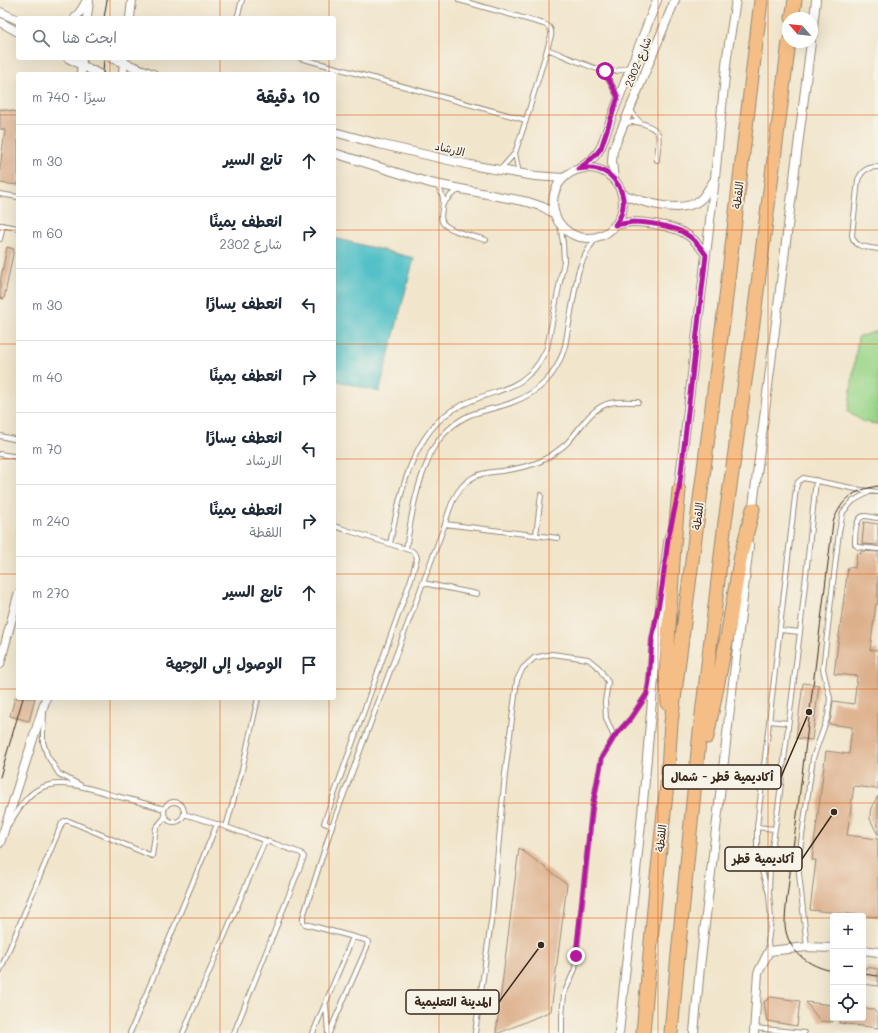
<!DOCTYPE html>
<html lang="ar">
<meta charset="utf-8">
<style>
body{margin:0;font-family:Mali,"Playpen Sans Arabic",sans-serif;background:#f6f6f7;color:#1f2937;direction:rtl}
.controls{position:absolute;right:12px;bottom:12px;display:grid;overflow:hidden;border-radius:4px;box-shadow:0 4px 16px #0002}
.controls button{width:36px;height:36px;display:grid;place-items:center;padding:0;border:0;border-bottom:1px solid #e0e1e3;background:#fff;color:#1f2937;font:20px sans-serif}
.compass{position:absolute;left:782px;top:12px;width:36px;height:36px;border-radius:50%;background:#fff;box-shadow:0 4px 16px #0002;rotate:298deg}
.stop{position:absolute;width:12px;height:12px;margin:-9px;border:3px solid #b5179e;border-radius:50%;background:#fff}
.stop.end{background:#b5179e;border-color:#fff;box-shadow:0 1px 4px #0008}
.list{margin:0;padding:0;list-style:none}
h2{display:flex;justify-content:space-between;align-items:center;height:52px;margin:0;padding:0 16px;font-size:17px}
h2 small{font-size:13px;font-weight:400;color:#747a83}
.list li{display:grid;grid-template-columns:26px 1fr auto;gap:12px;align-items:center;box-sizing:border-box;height:72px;padding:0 16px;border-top:1px solid #e0e1e3}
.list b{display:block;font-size:15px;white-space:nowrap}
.list p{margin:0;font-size:13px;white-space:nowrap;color:#747a83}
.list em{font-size:13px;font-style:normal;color:#747a83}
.icon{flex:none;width:22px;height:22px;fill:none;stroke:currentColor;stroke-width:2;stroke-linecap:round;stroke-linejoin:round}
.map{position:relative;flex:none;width:878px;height:1033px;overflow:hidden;direction:ltr}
.search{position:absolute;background:#fff;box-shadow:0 4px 16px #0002;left:16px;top:16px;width:320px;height:44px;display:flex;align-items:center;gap:10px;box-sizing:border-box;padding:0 14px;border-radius:4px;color:#747a83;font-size:15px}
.panel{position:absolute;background:#fff;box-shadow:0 4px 16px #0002;left:16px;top:72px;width:320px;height:628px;border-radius:4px;direction:rtl}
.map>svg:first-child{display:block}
.green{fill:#9ad589;stroke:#6a8054}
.water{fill:#53c1c7;stroke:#477672}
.building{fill:#ddb08c}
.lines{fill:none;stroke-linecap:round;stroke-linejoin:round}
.lane-casing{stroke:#968874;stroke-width:6}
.street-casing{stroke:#968874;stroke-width:10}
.primary-casing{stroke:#968874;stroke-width:15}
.lane{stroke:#fff;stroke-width:4}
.street{stroke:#fff;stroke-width:8}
.primary{stroke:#f5be86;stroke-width:13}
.tram{stroke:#3b2a1e;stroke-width:1}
.route{stroke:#b5179e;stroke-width:5}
.grid{fill:none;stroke:#df570d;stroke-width:1;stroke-opacity:0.55}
.labels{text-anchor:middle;stroke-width:3.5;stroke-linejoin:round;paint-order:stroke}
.street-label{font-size:11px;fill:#3b2a1e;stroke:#f7f3e8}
.leader{fill:none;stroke:#3b2a1e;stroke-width:1.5}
.callout-dot{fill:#3b2a1e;stroke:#f7f3e8;stroke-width:1.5}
.callout{fill:#f7f3e8;stroke:#3b2a1e;stroke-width:1.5}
.callout-label{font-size:12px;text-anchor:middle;font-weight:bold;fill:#3b2a1e}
</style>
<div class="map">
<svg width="878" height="1033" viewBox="0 0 878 1033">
<rect width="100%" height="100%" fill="#f7f3e8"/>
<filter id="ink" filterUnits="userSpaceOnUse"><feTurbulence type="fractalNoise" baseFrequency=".025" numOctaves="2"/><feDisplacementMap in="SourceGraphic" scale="8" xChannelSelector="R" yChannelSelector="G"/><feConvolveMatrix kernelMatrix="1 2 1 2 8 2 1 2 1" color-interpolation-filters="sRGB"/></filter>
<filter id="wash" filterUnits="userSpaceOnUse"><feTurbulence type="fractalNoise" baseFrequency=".012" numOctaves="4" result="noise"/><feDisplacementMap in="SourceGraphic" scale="16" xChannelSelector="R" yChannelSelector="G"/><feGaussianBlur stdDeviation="0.9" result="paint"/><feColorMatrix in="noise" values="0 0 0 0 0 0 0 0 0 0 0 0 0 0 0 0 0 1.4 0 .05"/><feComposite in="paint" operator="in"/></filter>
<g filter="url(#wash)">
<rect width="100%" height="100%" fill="#f1e5cb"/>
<!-- green -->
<path class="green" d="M874 332 878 333V424L864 422 848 412 858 337Z"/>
<!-- water -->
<path class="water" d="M334 238 414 258 379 392 334 380Z"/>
<g id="blocks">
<!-- building -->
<path class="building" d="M0 109 18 112V185L0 183V169L5 130 0 129Z
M7 247 14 249 4 299 0 298V283Z
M864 522 878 524V545L862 544Z
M861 551 878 552V604H876L870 650H878V789L854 786 847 835 878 839V917L810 910 816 860H812L826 751 849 754 852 727 829 724 831 717 833 701 854 704 857 676 834 674 848 567 855 568 857 553 861 554Z
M803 683 819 685 812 740 796 738Z
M15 698H35L29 721 10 716Z
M878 796V835L870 819V813L871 808Z
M519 848 567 884 551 1011 499 1033H496Z
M866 967 878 969V986L863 984Z
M771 997 800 1001 797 1026 767 1021 764 1002Z
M806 1002 833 1005V1022L820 1021Z
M863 1008 873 1009 878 1015V1028L839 1023 840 1018H863Z"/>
</g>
</g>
<g filter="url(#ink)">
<use href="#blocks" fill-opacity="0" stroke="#968874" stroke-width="1"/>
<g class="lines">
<!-- lane casing -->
<g class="lane-casing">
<path id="lane" d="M237 18 242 0
M547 49C558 53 568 58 579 62 597 69 611 77 630 66
M300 58 526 120 551 36C552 30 550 26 544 24L459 0
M600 71 609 80 618 97
M631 110 635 117 640 122
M624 124C627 123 630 122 634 122 641 122 655 127 658 134 660 141 657 152 657 160
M515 153 519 174
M878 167C868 167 862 170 858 180L852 235C854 248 867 247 878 249
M500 170 515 153 526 120
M436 184C439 188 442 193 443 198 444 207 437 219 445 225 453 232 476 237 486 240
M0 194 18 197
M443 204 451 195 459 190
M0 225 18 228
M0 239 3 225
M0 436 18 440
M0 454 18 457
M878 518C874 518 869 516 865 516 855 516 855 536 855 544L858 547 878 549
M445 524 558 538
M536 535 541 495
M390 544C398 501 411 437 451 411 465 402 480 397 496 392 507 388 519 384 528 375 537 368 542 358 547 348L564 261 563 243 560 224
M406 549C411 519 415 489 428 461 429 456 431 451 434 447 442 434 456 421 470 415 483 410 498 408 511 403 540 392 557 375 565 346L578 273C582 260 588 248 597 237
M423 583 477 594
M780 630 800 632
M44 714 43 733V742L47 755 59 774 80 785
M769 721 788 723
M164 812a10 10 0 1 1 20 0a10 10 0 1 1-20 0Z
M184 814 226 827 301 853 304 857 234 1033
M9 824C17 812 25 796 39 789 61 777 94 790 116 796 132 800 148 804 164 809
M332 826 324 823 411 579 417 558 416 555 412 551 334 526
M226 827 242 770 258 698
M757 827 774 829
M769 894 757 855V827L796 488 798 482 803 478 861 490 878 492
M807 947 798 864 813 758 828 716 830 698 823 669 839 532 843 512 853 501 871 491
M769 951 768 942 771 919 769 894 770 862 778 808 800 632 816 480
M0 971 62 823 64 821H69L152 856 156 828 165 817
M326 1005 328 1033
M755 1028 804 1033
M130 1033 217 824
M183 1033 265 841
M313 1033 353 937
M329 1033 367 947 368 942 365 940 305 924 303 922V917L332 826 445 524C450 506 456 488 472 478 481 472 493 472 502 471 515 469 529 467 541 461 549 457 559 450 566 444 580 430 590 408 610 403 619 401 629 402 638 402
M475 1033 492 915 505 774 517 680 523 668 534 658 552 654 588 659 599 668 608 682 605 702 606 718 614 737
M562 1033V1017L564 994 575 969 592 809 602 757 614 737 631 718 647 694 649 682 652 640 656 619"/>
</g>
<!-- street casing -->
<g class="street-casing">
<path id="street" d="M0 12 18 20
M75 18 82 9 87 0
M87 18 89 1
M130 18 132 0
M0 22 18 32
M812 35 816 0
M68 58 99 74
M111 58 153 74
M81 74 82 58
M123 74 124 59
M334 132 379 144 470 165 535 176 563 178
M334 153 430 183 528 202 543 207 555 214
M580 168C589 162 596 157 601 147 618 98 638 49 657 0
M553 203a35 35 0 1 1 70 0a35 35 0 1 1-70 0Z
M614 179 612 162 613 150 675 0
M622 194C642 202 682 215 700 200 706 195 709 188 713 182
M615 225C621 224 627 222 633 222 646 222 673 226 684 233 694 238 700 246 706 255
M678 494 715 178 727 56 736 0
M752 514 811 42
M0 664 18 595
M0 843 46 698
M863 950 878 952
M619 1033 642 814 662 587 669 536
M694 1033 700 967 749 545
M754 1033 758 973 769 951 807 947 833 948"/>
</g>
<!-- primary casing -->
<g class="primary-casing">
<path id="primary" d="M792 18 795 0
M668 703 666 675 674 546 679 490
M707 737 727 637 741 555 753 509
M643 1033 656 886 667 785 671 723 724 314 761 0
M671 1033 677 965 700 731 725 522 750 346 789 42"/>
</g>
<!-- lane -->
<use href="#lane" class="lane"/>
<!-- street -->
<use href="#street" class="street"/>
<!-- primary -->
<use href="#primary" class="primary"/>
<!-- tram -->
<path class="tram" d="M104 18 107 0
M103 74 104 58
M0 777 23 698
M833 971C809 967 787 951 785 925 785 916 786 906 787 897L833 522C842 498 854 490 878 486
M863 974 878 976"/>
</g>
</g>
<g class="lines" filter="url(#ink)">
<!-- route -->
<path class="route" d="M576 956 592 809 602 757 614 737 631 718 647 694 649 682 652 640 662 587 668 539 679 490 706 255C700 246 694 238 684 233 673 226 646 222 633 222 627 223 621 224 615 225 618 221 621 217 622 211 627 194 615 173 597 169 591 167 585 168 578 169 587 163 595 157 601 148L618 97 609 80 600 71H605"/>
</g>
<!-- grid -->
<path class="grid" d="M110 0V18M220 0V18M329 0V18M439 0V1033M549 0V1033M658 0V1033M768 0V1033M110 58V74M220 58V74M329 58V74M0 115H18M334 115H878M0 230H18M334 230H878M0 344H18M334 344H878M0 459H18M334 459H878M0 574H18M334 574H878M0 689H18M334 689H878M110 698V1033M220 698V1033M329 698V1033M0 803H878M0 918H833M863 918H878"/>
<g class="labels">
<!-- street labels -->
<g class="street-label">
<text transform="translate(638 62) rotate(-68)" y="4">شارع 2302</text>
<text transform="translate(450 149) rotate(13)" y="4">الارشاد</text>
<text transform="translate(738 195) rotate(-83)" y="4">اللقطة</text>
<text transform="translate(698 516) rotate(-83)" y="4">اللقطة</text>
<text transform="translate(661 838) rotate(-84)" y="4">اللقطة</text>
</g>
</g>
<!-- callouts -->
<path class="leader" d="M809 712L781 777M834 812L802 859M541 945L499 1002"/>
<g class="callout-dot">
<circle cx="809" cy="712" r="4"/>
<circle cx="834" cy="812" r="4"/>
<circle cx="541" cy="945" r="4"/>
</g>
<g class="callout">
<rect x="663" y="765" width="118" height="24" rx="4"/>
<rect x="725" y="847" width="77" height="24" rx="4"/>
<rect x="406" y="990" width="93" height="24" rx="4"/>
</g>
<g class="callout-label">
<text x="722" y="781">أكاديمية قطر - شمال</text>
<text x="763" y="863">أكاديمية قطر</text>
<text x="453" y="1006">المدينة التعليمية</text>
</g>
</svg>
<div class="controls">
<button>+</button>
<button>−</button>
<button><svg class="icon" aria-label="locate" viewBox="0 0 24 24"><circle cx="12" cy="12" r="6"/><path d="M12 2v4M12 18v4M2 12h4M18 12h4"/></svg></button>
</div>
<svg class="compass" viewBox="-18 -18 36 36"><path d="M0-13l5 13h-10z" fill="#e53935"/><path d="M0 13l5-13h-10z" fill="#747a83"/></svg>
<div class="stop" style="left:605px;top:71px"></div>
<div class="stop end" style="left:576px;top:956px"></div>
<div class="search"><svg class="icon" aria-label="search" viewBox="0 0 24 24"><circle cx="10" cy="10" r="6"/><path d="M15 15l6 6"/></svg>ابحث هنا</div>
<section class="panel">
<h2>10 دقيقة<small>سيرًا · 740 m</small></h2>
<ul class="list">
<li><svg class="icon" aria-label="ahead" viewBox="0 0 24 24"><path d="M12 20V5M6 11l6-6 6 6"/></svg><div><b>تابع السير</b></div><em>30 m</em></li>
<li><svg class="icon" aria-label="right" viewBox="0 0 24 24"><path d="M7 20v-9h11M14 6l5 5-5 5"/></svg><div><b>انعطف يمينًا</b><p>شارع 2302</p></div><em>60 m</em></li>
<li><svg class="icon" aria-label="left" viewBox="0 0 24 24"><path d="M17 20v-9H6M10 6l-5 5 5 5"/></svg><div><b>انعطف يسارًا</b></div><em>30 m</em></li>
<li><svg class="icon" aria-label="right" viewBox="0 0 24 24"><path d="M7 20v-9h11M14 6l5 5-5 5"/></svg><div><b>انعطف يمينًا</b></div><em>40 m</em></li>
<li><svg class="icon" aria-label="left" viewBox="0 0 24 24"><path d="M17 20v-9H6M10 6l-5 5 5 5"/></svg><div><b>انعطف يسارًا</b><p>الارشاد</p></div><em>70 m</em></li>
<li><svg class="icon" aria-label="right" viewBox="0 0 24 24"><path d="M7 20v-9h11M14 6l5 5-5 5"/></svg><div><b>انعطف يمينًا</b><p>اللقطة</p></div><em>240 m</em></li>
<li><svg class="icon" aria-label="ahead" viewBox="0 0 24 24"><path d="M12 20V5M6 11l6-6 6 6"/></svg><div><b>تابع السير</b></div><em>270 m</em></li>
<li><svg class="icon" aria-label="arrive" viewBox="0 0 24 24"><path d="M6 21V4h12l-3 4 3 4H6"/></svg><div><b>الوصول إلى الوجهة</b></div></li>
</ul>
</section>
</div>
